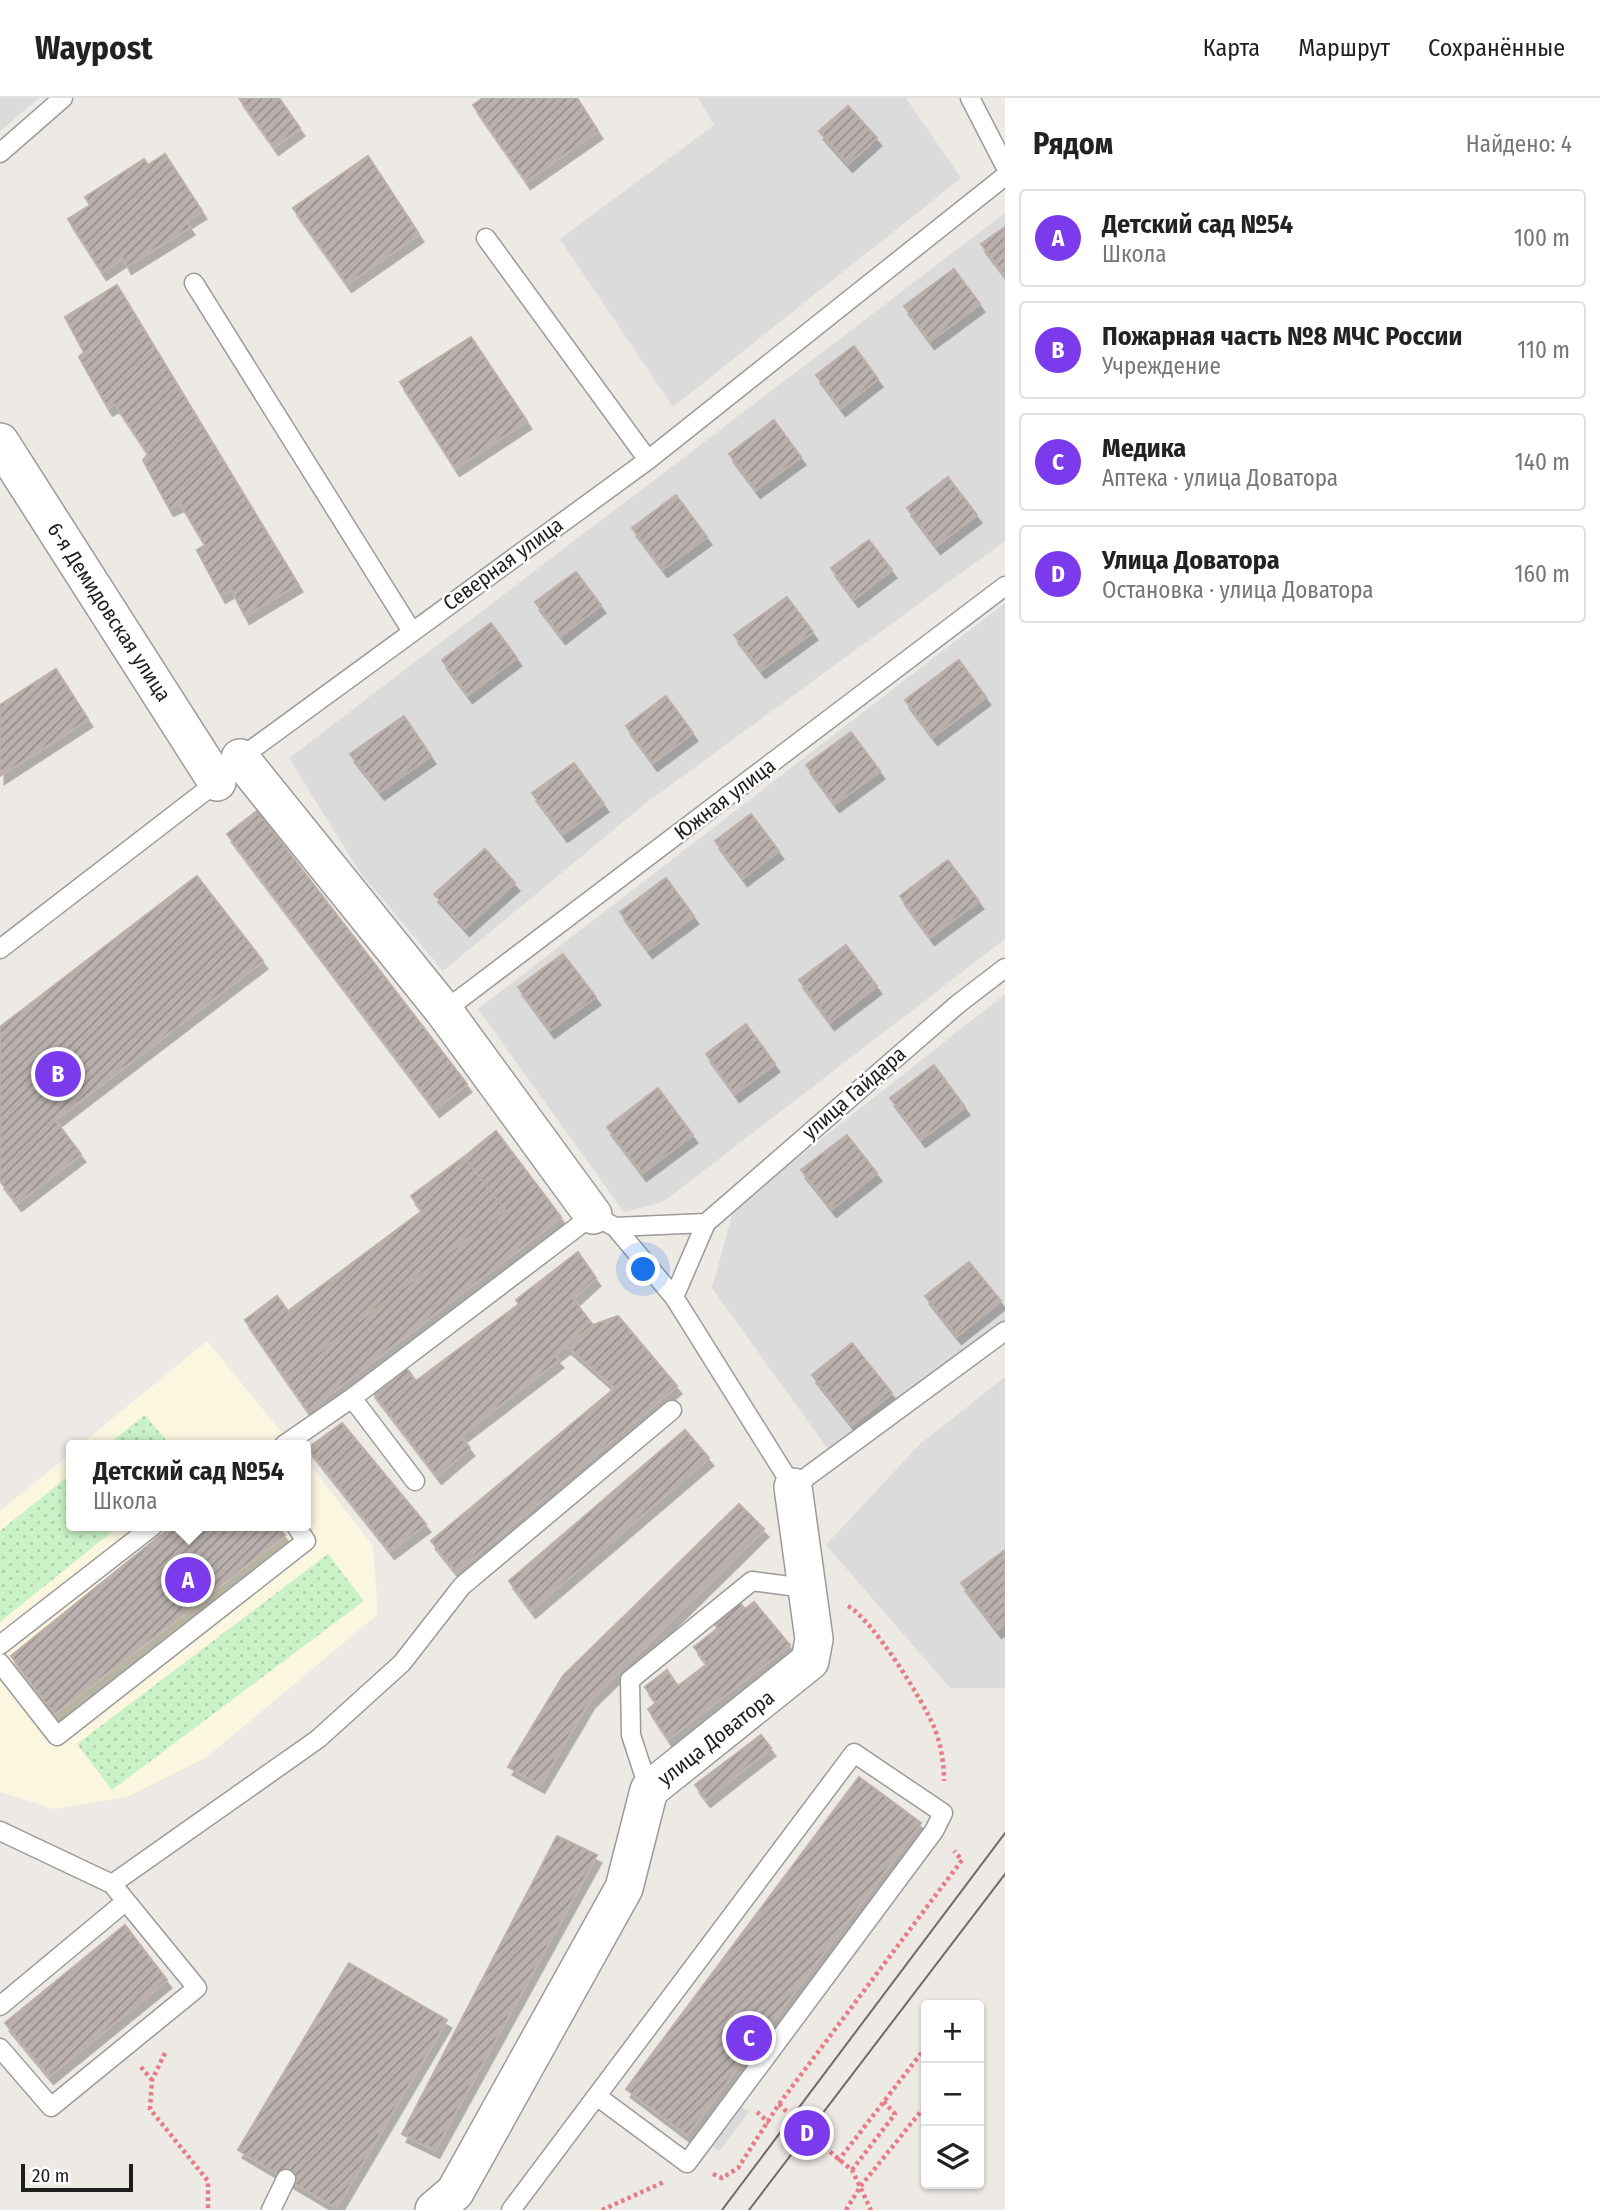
<!DOCTYPE html>
<html lang="ru">
<meta charset="utf-8">
<style>
body{margin:0;font-family:"Fira Sans Condensed",sans-serif;background:#f6f6f6;color:#222}
.controls{position:absolute;right:21px;bottom:21px;display:grid;overflow:hidden;border-radius:7px;box-shadow:0 2px 5px #0004}
.controls button{width:63px;height:63px;display:grid;place-items:center;padding:0;border:0;border-bottom:2px solid #e0e0e0;background:#fff;color:#222;font:35px sans-serif}
.scale{position:absolute;left:21px;bottom:18px;width:112px;box-sizing:border-box;padding-left:7px;border:4px solid #1e1e1e;border-top:0;font-size:19px;line-height:24px;white-space:nowrap;color:#1e1e1e;-webkit-text-stroke:5px #fff;paint-order:stroke}
.you{position:absolute;left:644px;top:1172px;width:24px;height:24px;margin:-18px;border:5px solid #fff;border-radius:50%;background:#1a73e8;box-shadow:0 0 0 10px #1a73e833}
.badge{display:grid;place-items:center;width:46px;height:46px;border-radius:50%;background:#7c3aed;color:#fff;font-size:23px;font-weight:700}
.pin{position:absolute;translate:-50% -50%;border:4px solid #fff;box-shadow:0 2px 7px #0006}
.popup{position:absolute;left:66px;top:1342px;width:245px;height:91px;box-sizing:border-box;display:grid;place-content:center;border-radius:7px;background:#fff;filter:drop-shadow(0 2px 5px #0005);font-size:23px;white-space:nowrap;color:#767676}
.popup b{font-size:26px;color:#222}
.popup::after{content:'';position:absolute;left:50%;top:100%;margin-left:-14px;border:14px solid transparent;border-top-color:#fff}
.list{margin:0;padding:0;list-style:none}
h2{display:flex;justify-content:space-between;align-items:center;height:91px;margin:0;padding:0 28px;font-size:30px}
h2 small{font-size:23px;font-weight:400;color:#767676}
.list li{display:grid;grid-template-columns:46px 1fr auto;gap:21px;align-items:center;box-sizing:border-box;height:98px;margin:0 14px 14px;padding:0 14px;border:2px solid #e0e0e0;border-radius:7px}
.list b{display:block;font-size:26px;white-space:nowrap}
.list p{margin:0;font-size:23px;white-space:nowrap;color:#767676}
.list em{font-size:23px;font-style:normal;color:#767676}
.icon{flex:none;width:38px;height:38px;fill:none;stroke:currentColor;stroke-width:2;stroke-linecap:round;stroke-linejoin:round}
.map{position:relative;flex:none;width:1005px;height:2112px;overflow:hidden}
header{display:flex;align-items:center;gap:42px;box-sizing:border-box;height:98px;padding:0 35px;background:#fff;border-bottom:2px solid #e0e0e0}
header strong{font-size:33px}
nav{display:flex;gap:38px;margin-inline-start:auto;font-size:24px}
main{display:flex}
aside{flex:1;background:#fff}
.map>svg:first-child{display:block}
.residential{fill:#dbdbdb}
.education{fill:#fbf6e0}
.park{fill:url(#park-dots)}
.parking{fill:#dadada}
.building{fill:url(#building-hatch);stroke:#bdaea9;stroke-width:2;filter:url(#shadow)}
.lines{fill:none;stroke-linecap:round;stroke-linejoin:round}
.lane-casing{stroke:#9b9b9b;stroke-width:21}
.street-casing{stroke:#9b9b9b;stroke-width:40}
.path{stroke:#e87b84;stroke-width:4.5;stroke-dasharray:3.5 3.5;stroke-linecap:butt}
.lane{stroke:#fff;stroke-width:18}
.street{stroke:#fff;stroke-width:37}
.tram{stroke:#6c6c6c;stroke-width:2}
.labels{text-anchor:middle;stroke-width:5;stroke-linejoin:round;paint-order:stroke}
.street-label{font-size:21px;fill:#1e1e1e;stroke:#fff}
</style>
<header>
<strong>Waypost</strong>
<nav><a>Карта</a><a>Маршрут</a><a>Сохранённые</a></nav>
</header>
<main>
<div class="map">
<svg width="1005" height="2112" viewBox="0 0 1005 2112">
<defs>
<pattern id="park-dots" width="8" height="8" patternUnits="userSpaceOnUse" patternTransform="scale(1.75)"><rect width="8" height="8" fill="#cbf2c7"/><path d="M2 2h.1M6 6h.1" fill="none" stroke="#aecfaa" stroke-width="1.8" stroke-linecap="round"/></pattern>
<pattern id="building-hatch" width="6" height="6" patternUnits="userSpaceOnUse" patternTransform="scale(1.75)"><rect width="6" height="6" fill="#bab1ae"/><path d="M-1 1l2-2M0 6l6-6M5 7l2-2" fill="none" stroke="#978f8d"/></pattern>
<filter id="shadow"><feDropShadow dx="4.5" dy="8" stdDeviation="0" flood-color="#0004"/></filter>
</defs>
<rect width="100%" height="100%" fill="#ede9e5"/>
<!-- residential -->
<path class="residential" d="M0 0H39L0 33Z
M698 0H906L961 80 673 309 560 141 714 27Z
M1005 115V443L646 705 443 873 359 773 289 660Z
M1005 505V841L663 1104 624 1114 478 911Z
M1005 896V1222L851 1353 828 1351 712 1190 734 1110Z
M1005 1279V1590H950L826 1447 920 1346Z"/>
<!-- education -->
<path class="education" d="M207 1243 292 1347H80Z
M71 1355V1428H305V1360L373 1448 378 1516 207 1659 127 1699 54 1711 0 1694V1413Z"/>
<!-- park -->
<path class="park" d="M145 1317 170 1347H107Z
M71 1376V1428H119L0 1524V1433Z
M328 1456 364 1503 112 1692 77 1646Z"/>
<!-- parking -->
<path class="parking" d="M738 2006 749 2014 719 2053 709 2046Z"/>
<!-- building -->
<path class="building" d="M239 0H279L300 30 274 49Z
M483 0H577L598 33 526 83 473 7Z
M848 8 877 40 848 66 819 33Z
M165 56 202 113 186 123 190 129 127 168 123 160 102 174 68 121 90 107 85 99 144 61 148 67Z
M368 58 419 136 347 186 293 110Z
M1005 129V178L981 146Z
M954 171 980 206 930 243 904 208Z
M117 187 298 486 245 518 231 491 221 497 197 452 205 447 180 405 169 410 143 362 148 356 115 306 108 310 79 259 84 254 65 219Z
M471 239 527 323 455 370 400 284Z
M854 248 878 281 841 310 816 277Z
M774 322 801 359 756 392 729 356Z
M948 379 977 417 936 448 907 410Z
M676 397 707 439 663 471 632 430Z
M869 442 892 472 854 501 831 470Z
M576 474 601 507 561 538 535 504Z
M787 499 813 534 761 572 734 537Z
M491 525 517 560 468 597 442 562Z
M959 562 986 599 933 639 905 602Z
M56 571 88 621 0 678V607Z
M666 598 693 635 653 665 626 628Z
M404 618 431 658 380 694 350 656Z
M851 634 880 673 835 706 806 667Z
M574 665 604 706 563 736 532 695Z
M257 713 467 986 435 1011 227 736Z
M751 716 779 753 743 780 715 743Z
M485 751 515 785 465 830 434 796Z
M948 762 979 803 930 839 900 798Z
M197 778 263 863 55 1022 81 1056 17 1105 0 1083V929Z
M666 780 694 818 648 852 620 814Z
M846 847 877 888 830 924 799 882Z
M563 856 596 899 550 932 518 889Z
M746 926 775 966 735 996 706 956Z
M934 967 965 1009 921 1041 890 1000Z
M658 990 693 1037 642 1075 607 1029Z
M496 1033 561 1119 308 1313 285 1280 505 1112 464 1059Z
M847 1037 877 1075 832 1111 801 1072Z
M464 1059 505 1112 285 1280 245 1222 277 1198 288 1213 422 1113 411 1098Z
M578 1154 596 1180 573 1201 593 1227 554 1257 559 1262 460 1338 470 1350 437 1378 371 1292 404 1267 416 1283 519 1206 516 1202Z
M969 1164 1001 1203 957 1238 925 1198Z
M618 1218 677 1288 456 1474 431 1443 615 1290 567 1248 593 1227Z
M852 1245 892 1295 852 1327 812 1277Z
M342 1325 426 1426 390 1453 308 1350Z
M685 1332 709 1360 531 1512 509 1483Z
M739 1406 764 1431 590 1602 540 1687 508 1669 563 1578Z
M172 1428H277L285 1437 54 1616 11 1558Z
M1005 1452V1526L997 1532 961 1485Z
M738 1502 745 1511 754 1504 790 1547 668 1641 648 1611 656 1605 645 1589 667 1572 678 1588 707 1566 694 1549 718 1530 712 1522Z
M761 1637 771 1650 706 1701 695 1687Z
M859 1679 921 1725 687 2037 626 1991Z
M557 1738 597 1757 435 2052 402 2036Z
M125 1827 167 1882 49 1978 5 1925Z
M349 1865 447 1922 336 2110 238 2052Z"/>
<g class="lines">
<!-- lane casing -->
<g class="lane-casing">
<path id="lane" d="M970 0 1005 68
M0 55 63 0
M486 140 648 362
M194 185 411 532
M0 851 217 684 240 660 648 362 1005 78
M444 913 1005 488
M615 1129 674 1199 793 1389 1005 1233
M674 1199 706 1125 958 906 1005 870
M284 1347 352 1300
M415 1383 352 1300 593 1117 615 1129 706 1125
M0 1547 153 1428
M0 1565 57 1638 306 1443 296 1428
M649 1692 631 1637 630 1582 752 1483 805 1490
M0 1733 112 1786 318 1641 402 1565 462 1488 672 1312
M0 1908 125 1804
M0 1950 51 2009 197 1890 112 1786
M271 2112 286 2081
M511 2112 854 1655 943 1715 934 1733 687 2065 598 1999"/>
</g>
<!-- street casing -->
<g class="street-casing">
<path id="street" d="M0 344 217 684
M240 660 444 913 593 1117
M434 2112 455 2094 624 1790 649 1692 810 1563 814 1541 793 1389"/>
</g>
<!-- path -->
<path class="path" d="M848 1508C873 1522 922 1601 934 1629 941 1646 944 1665 944 1683
M165 1955 152 1982 150 2011 208 2083V2112
M141 1969 152 1982
M779 2006 807 2035 852 2072 871 2112
M757 2014 769 2025
M838 2063 926 1949
M852 2072 895 2016 883 2003
M713 2076 722 2080 738 2070 779 2006 962 1762 954 1753
M602 2112 664 2084
M846 2112 860 2089 926 2007"/>
<!-- lane -->
<use href="#lane" class="lane"/>
<!-- street -->
<use href="#street" class="street"/>
<!-- tram -->
<path class="tram" d="M722 2112 1005 1735
M749 2112 1005 1776"/>
</g>
<g class="labels">
<!-- street labels -->
<g class="street-label">
<text transform="translate(503 466) rotate(-36)" y="7">Северная улица</text>
<text transform="translate(109 514) rotate(57)" y="7">6-я Демидовская улица</text>
<text transform="translate(725 701) rotate(-37)" y="7">Южная улица</text>
<text transform="translate(854 995) rotate(-41)" y="7">улица Гайдара</text>
<text transform="translate(716 1640) rotate(-38)" y="7">улица Доватора</text>
</g>
</g>
</svg>
<div class="controls">
<button>+</button>
<button>−</button>
<button><svg class="icon" aria-label="layers" viewBox="0 0 24 24"><path d="M12 4l9 5-9 5-9-5zM3 14l9 5 9-5"/></svg></button>
</div>
<div class="scale">20 m</div>
<div class="you"></div>
<div class="pin badge" style="left:188px;top:1482px">A</div>
<div class="popup"><b>Детский сад №54</b>Школа</div>
<div class="pin badge" style="left:58px;top:976px">B</div>
<div class="pin badge" style="left:749px;top:1940px">C</div>
<div class="pin badge" style="left:807px;top:2035px">D</div>
</div>
<aside>
<h2>Рядом<small>Найдено: 4</small></h2>
<ul class="list">
<li><span class="badge">A</span><div><b>Детский сад №54</b><p>Школа</p></div><em>100 m</em></li>
<li><span class="badge">B</span><div><b>Пожарная часть №8 МЧС России</b><p>Учреждение</p></div><em>110 m</em></li>
<li><span class="badge">C</span><div><b>Медика</b><p>Аптека · улица Доватора</p></div><em>140 m</em></li>
<li><span class="badge">D</span><div><b>Улица Доватора</b><p>Остановка · улица Доватора</p></div><em>160 m</em></li>
</ul>
</aside>
</main>
